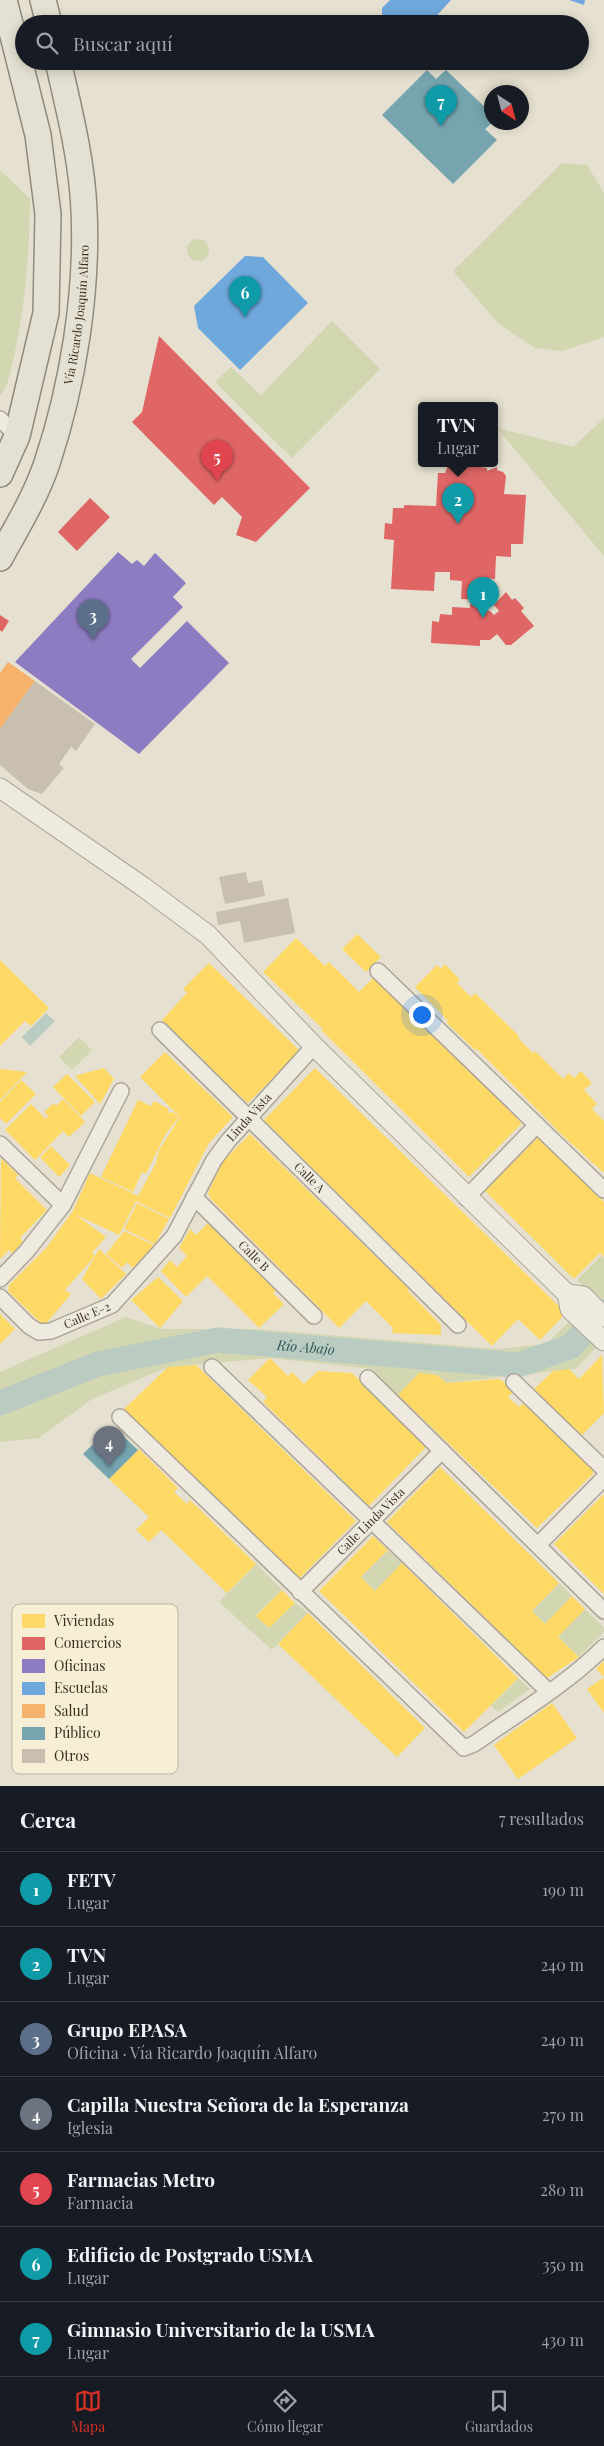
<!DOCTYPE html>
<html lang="es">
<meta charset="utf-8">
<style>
body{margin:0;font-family:"Playfair Display",serif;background:#242831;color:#f1f3f6}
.compass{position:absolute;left:484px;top:85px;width:45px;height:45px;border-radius:50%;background:#171b24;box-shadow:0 2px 12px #0003;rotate:144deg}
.you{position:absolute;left:421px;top:1014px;width:18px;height:18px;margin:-12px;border:4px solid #fff;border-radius:50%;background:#1a73e8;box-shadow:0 0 0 8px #1a73e833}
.badge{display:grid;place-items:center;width:32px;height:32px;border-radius:50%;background:#d93025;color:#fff;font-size:16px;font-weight:700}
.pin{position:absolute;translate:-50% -41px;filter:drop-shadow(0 1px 2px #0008)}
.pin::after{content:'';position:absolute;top:26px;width:18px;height:15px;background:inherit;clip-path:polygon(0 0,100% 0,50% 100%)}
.popup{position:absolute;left:418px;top:402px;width:80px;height:65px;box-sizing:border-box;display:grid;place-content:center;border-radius:5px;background:#171b24;filter:drop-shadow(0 1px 4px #0005);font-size:16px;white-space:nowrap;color:#9ea1a6}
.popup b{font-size:19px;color:#f1f3f6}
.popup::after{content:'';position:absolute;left:50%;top:100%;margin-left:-10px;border:10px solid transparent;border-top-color:#171b24}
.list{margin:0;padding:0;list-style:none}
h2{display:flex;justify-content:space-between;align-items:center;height:65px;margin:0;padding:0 20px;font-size:21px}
h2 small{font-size:16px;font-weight:400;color:#9ea1a6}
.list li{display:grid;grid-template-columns:32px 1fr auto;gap:15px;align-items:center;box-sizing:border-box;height:75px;padding:0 20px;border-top:1px solid #363941}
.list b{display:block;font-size:19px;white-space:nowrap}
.list p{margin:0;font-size:16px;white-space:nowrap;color:#9ea1a6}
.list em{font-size:16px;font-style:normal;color:#9ea1a6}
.icon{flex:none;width:28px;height:28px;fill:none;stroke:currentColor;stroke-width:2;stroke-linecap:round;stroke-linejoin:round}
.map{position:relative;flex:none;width:604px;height:1786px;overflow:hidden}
.search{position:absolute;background:#171b24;box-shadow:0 2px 12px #0003;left:15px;right:15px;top:15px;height:55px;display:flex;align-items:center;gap:12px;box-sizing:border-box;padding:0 18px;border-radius:28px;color:#9ea1a6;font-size:19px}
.sheet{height:590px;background:#171b24}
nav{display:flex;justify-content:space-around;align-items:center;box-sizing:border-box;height:70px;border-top:1px solid #363941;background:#171b24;font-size:14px;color:#9ea1a6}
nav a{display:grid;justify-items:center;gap:2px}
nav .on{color:#d93025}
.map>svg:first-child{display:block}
.green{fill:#d2d6b1}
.water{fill:#bacbc2}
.homes{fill:#ffd966}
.shops{fill:#e06666}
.offices{fill:#8e7cc3}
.schools{fill:#6fa8dc}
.health{fill:#f6b26b}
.public{fill:#76a5af}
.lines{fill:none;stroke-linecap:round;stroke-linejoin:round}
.river{stroke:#bacbc2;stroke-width:25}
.building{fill:#c9bfb0}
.minor-casing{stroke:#aba597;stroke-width:18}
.tertiary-casing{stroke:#aba597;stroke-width:21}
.primary-casing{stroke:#908a7e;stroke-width:28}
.minor{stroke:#eeeae0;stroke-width:15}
.tertiary{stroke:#eeeae0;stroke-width:19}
.primary{stroke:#e5e1d2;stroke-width:25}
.labels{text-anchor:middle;stroke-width:5;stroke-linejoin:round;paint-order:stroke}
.street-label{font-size:12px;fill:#3a2e1f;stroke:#f6efd5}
.water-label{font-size:14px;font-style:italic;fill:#2e585a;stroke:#f6efd5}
.key{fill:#f6efd5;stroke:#beb59e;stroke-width:1}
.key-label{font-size:14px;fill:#3a2e1f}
</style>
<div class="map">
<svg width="604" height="1786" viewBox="0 0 604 1786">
<rect width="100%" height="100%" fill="#e5e0cf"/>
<!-- green -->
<path class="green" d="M562 163 587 165 604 193V337L562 351 535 348 499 324 453 271Z
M0 170 30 199C29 254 26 302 14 356 11 368 9 386 0 395Z
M187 250a11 11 0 1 1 22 0a11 11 0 1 1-22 0Z
M332 321 380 369 292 458 215 382 231 367 261 395Z
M604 418V556L497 428 573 447Z
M79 1037 92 1050 72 1070 59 1057Z
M601 1256 604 1259V1306L577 1280Z
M126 1317 161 1329H256L498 1349 546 1344 573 1318 600 1344 575 1369 446 1383 437 1375 419 1373 398 1395 373 1369 270 1358 168 1367 92 1399 39 1438 0 1442V1372Z
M388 1550 402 1563 375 1591 361 1577Z
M256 1564 282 1590 256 1615 268 1628 295 1603 308 1613 272 1650 219 1602Z
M559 1583 572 1596 545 1624 532 1611Z
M585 1609 604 1628V1632L579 1657 558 1637Z
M518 1678 530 1689 498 1712 491 1705Z"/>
<!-- water -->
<path class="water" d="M46 1013 55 1021 30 1046 22 1037Z"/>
<!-- homes -->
<path class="homes" d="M357 934 381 957 366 972 342 949Z
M296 938 325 966 329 962 359 992 374 977 522 1123 469 1177 321 1030 323 1029 263 972Z
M0 960 49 1008 31 1026 25 1021 0 1046Z
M209 963 300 1051 248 1103 212 1071 202 1062 204 1060 162 1020 187 993 183 989Z
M445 964 460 980 457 983 471 997 475 993 519 1036 518 1038 533 1053 535 1051 563 1079 569 1073 574 1078 581 1071 592 1083 584 1090 597 1104 592 1109 604 1121V1173L564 1137 477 1049 475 1050 446 1022 448 1021 415 987 437 965 441 969Z
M165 1052 233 1117 209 1143 170 1218 136 1201 119 1235 72 1213 90 1173 138 1196 156 1163 159 1150 180 1117 140 1077Z
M104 1068 114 1079 100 1104 75 1076Z
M315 1068 566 1313 540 1340 518 1319 492 1346 264 1120Z
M0 1069 27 1072 0 1100Z
M67 1074 95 1102 81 1116 53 1087Z
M21 1080 36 1094 6 1124 0 1118V1102Z
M63 1099 85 1122 69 1137 63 1131 35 1160 5 1130 31 1104 46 1119 48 1116 44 1112 54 1103 56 1106Z
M138 1100 151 1106 154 1101 169 1109 167 1113 173 1112 179 1117 165 1135 146 1174 142 1172 133 1192 101 1177Z
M250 1134 409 1289 408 1291 441 1325V1335L392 1333 393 1328 366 1301 339 1328 210 1198 208 1193 223 1161Z
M538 1137 604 1202V1257L600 1253 574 1279 485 1191Z
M51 1146 70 1165 59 1177 40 1157Z
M1 1158 18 1175 15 1178 47 1210 20 1238 23 1242 13 1253 9 1250 0 1259Z
M137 1203 169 1219 155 1244 124 1229Z
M72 1212 106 1237 92 1253 95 1256 65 1290 71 1294 44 1326 8 1291 9 1285 47 1247Z
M208 1223 276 1291 273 1293 284 1304 259 1328 207 1276 186 1297 161 1271 170 1260 177 1267 187 1256 179 1248 190 1229 196 1235Z
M124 1231 154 1245 133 1268 127 1262 122 1268 106 1254Z
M99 1249 126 1274 101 1299 82 1279Z
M158 1277 183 1301 160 1328 131 1300Z
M0 1314 15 1329 0 1344Z
M602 1355 604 1413 581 1436 534 1389 553 1371 569 1369 579 1379Z
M270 1358 288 1376 292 1372 304 1384 318 1371 352 1373 427 1446 369 1506 263 1402 267 1397 248 1380Z
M196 1365 356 1521 298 1580 123 1410 168 1367Z
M419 1373 437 1375 446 1383 500 1379 514 1391 508 1397 519 1407 524 1402 593 1469V1474L537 1528 398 1395Z
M139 1449 178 1488 174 1492 187 1504 190 1500 256 1564 227 1593 161 1530 149 1542 136 1530 149 1517 109 1479Z
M440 1467 559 1583 532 1611 545 1624 572 1596 585 1609 558 1637 579 1657 547 1678 387 1522Z
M604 1494V1594L554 1544Z
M373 1536 388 1550 361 1577 375 1591 402 1563 518 1678 464 1732 319 1591Z
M282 1590 295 1603 269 1628 256 1616Z
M308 1613 425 1728 397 1757 278 1644Z
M604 1661V1677L596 1669Z
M603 1678 604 1680V1713L587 1689Z
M552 1703 577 1738 518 1779 494 1745Z"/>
<!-- shops -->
<path class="shops" d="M159 336 310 488 256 542 236 535 242 517 222 497 214 505 132 422 142 412Z
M449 463 466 466V463H481V467L487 468V471L497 467V470L503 472 506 476 504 494 526 495 523 544H511V557L496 556 495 579 485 578 484 600 461 599 462 581 450 580V572H435L434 591 391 589 394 540 384 539 385 523 392 524 393 508H404V505L436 506 438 473H445Z
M90 498 110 517 77 551 58 532Z
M506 592 512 600 515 598 524 608 521 611 534 626 511 645H506L497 634 490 640H480V646L431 643 432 621 439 622 440 614 452 615V607L470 608V604H482L481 610 490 611 494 615 499 611 494 605Z
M0 615 9 621 2 632 0 630Z"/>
<!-- offices -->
<path class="offices" d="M118 552 132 564 137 560 144 566 155 553 186 583 173 597 183 607 131 659 140 668 187 621 229 663 139 754 15 662Z"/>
<!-- schools -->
<path class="schools" d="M390 0H451L429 24H382V8Z
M569 0H585L584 5Z
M245 256 263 257 308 303 240 370 198 328 194 306Z"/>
<!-- health -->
<path class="health" d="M8 662 35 681 0 729V673Z"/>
<!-- public -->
<path class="public" d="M427 70 436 79 446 70 492 114V123L485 129 497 140 453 184 382 115Z
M123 1436 138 1450 109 1479 83 1454 92 1445 104 1456Z"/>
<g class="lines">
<!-- river -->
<path class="river" id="s1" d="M0 1403 98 1364 218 1340 518 1365 570 1347 604 1311"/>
</g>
<!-- building -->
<path class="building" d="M35 681 95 724 76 751 71 747 59 764 64 768 42 794 28 789 0 765V729Z
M246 872 248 883 262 880 265 896 225 904 219 877Z
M288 898 295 933 244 943 240 921 218 925 216 912Z"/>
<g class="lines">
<!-- minor casing -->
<g class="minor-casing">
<g id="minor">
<path d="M0 419 17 436"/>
<path d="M378 971 604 1190"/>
<path id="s2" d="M160 1030 458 1325"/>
<path d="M0 1144 63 1205"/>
<path id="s3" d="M194 1197 314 1316"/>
<path d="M466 1198 537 1125"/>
<path d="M0 1279 26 1252 63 1205 121 1091"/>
<path id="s4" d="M0 1297 29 1326 39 1332 51 1331 112 1305 174 1236 214 1160 228 1141 314 1046"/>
<path d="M212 1367 548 1691"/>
<path d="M368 1378 604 1611"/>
<path d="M514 1382 604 1469"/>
<path d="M120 1417 464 1748 474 1744C518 1713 566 1685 604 1647"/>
<path d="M538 1545 604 1478"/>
<path id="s5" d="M300 1592 442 1451"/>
</g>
</g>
<!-- tertiary casing -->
<g class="tertiary-casing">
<path id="tertiary" d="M0 788 142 886 208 935 314 1046 567 1294 570 1309 604 1341
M567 1294 583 1296 604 1317"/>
</g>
<!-- primary casing -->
<g class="primary-casing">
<g id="primary">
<path d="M43 0 49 24"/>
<path d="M0 474 17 436 46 313 48 214 38 135 4 0"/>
<path id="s6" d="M0 558C17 527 36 496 47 463 73 385 88 292 84 210 82 160 69 110 58 61"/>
</g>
</g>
<!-- minor -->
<use href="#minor" class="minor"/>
<!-- tertiary -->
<use href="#tertiary" class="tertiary"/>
<!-- primary -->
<use href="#primary" class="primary"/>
</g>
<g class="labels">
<!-- street labels -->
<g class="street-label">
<text dy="4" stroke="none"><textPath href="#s6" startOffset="258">Vía Ricardo Joaquín Alfaro</textPath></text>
<text dy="4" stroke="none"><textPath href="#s4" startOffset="365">Linda Vista</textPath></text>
<text dy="4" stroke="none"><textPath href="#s2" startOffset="210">Calle A</textPath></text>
<text dy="4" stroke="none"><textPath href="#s3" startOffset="84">Calle B</textPath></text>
<text dy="4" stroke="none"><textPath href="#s4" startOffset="104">Calle E-2</textPath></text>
<text dy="4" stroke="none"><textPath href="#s5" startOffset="100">Calle Linda Vista</textPath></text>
</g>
<!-- water labels -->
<g class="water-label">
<text dy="5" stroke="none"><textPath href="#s1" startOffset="316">Río Abajo</textPath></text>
</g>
</g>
<!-- legend -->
<rect x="12" y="1604" width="166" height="170" rx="8" class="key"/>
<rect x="22" y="1614" width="23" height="14" fill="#ffd966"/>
<rect x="22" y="1637" width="23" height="13" fill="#e06666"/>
<rect x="22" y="1659" width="23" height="14" fill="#8e7cc3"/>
<rect x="22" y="1682" width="23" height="13" fill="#6fa8dc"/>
<rect x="22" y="1704" width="23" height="14" fill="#f6b26b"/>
<rect x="22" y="1727" width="23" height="13" fill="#76a5af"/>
<rect x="22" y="1749" width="23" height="14" fill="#c9bfb0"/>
<g class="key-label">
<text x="54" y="1626">Viviendas</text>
<text x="54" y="1648">Comercios</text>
<text x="54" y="1671">Oficinas</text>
<text x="54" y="1693">Escuelas</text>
<text x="54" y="1716">Salud</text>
<text x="54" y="1738">Público</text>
<text x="54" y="1761">Otros</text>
</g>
</svg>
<svg class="compass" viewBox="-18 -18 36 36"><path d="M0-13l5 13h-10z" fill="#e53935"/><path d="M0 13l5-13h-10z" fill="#9ea1a6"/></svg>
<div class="you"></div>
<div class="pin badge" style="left:483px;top:618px;background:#0f9aa8">1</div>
<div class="pin badge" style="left:458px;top:524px;background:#0f9aa8">2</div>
<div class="popup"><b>TVN</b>Lugar</div>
<div class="pin badge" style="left:93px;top:640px;background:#5c6f8a">3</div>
<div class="pin badge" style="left:109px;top:1467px;background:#6b7280">4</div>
<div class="pin badge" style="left:217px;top:481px;background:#e0444e">5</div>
<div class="pin badge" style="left:245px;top:317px;background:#0f9aa8">6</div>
<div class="pin badge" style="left:441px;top:126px;background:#0f9aa8">7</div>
<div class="search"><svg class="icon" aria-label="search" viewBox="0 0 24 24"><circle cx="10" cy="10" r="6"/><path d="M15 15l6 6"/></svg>Buscar aquí</div>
</div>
<section class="sheet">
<h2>Cerca<small>7 resultados</small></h2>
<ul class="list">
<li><span class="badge" style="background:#0f9aa8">1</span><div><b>FETV</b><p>Lugar</p></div><em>190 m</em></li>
<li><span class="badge" style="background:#0f9aa8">2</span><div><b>TVN</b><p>Lugar</p></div><em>240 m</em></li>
<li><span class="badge" style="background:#5c6f8a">3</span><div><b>Grupo EPASA</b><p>Oficina · Vía Ricardo Joaquín Alfaro</p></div><em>240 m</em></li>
<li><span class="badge" style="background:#6b7280">4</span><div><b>Capilla Nuestra Señora de la Esperanza</b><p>Iglesia</p></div><em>270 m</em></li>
<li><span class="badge" style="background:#e0444e">5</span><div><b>Farmacias Metro</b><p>Farmacia</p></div><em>280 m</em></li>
<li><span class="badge" style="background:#0f9aa8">6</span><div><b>Edificio de Postgrado USMA</b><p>Lugar</p></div><em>350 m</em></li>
<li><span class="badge" style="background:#0f9aa8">7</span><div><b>Gimnasio Universitario de la USMA</b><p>Lugar</p></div><em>430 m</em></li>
</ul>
</section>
<nav>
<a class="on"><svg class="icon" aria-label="map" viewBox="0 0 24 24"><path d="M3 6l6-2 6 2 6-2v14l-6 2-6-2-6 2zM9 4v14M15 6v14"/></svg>Mapa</a>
<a><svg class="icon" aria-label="directions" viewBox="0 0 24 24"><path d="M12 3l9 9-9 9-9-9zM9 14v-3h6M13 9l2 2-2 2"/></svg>Cómo llegar</a>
<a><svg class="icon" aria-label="saved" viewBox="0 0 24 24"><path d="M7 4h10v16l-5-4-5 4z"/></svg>Guardados</a>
</nav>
